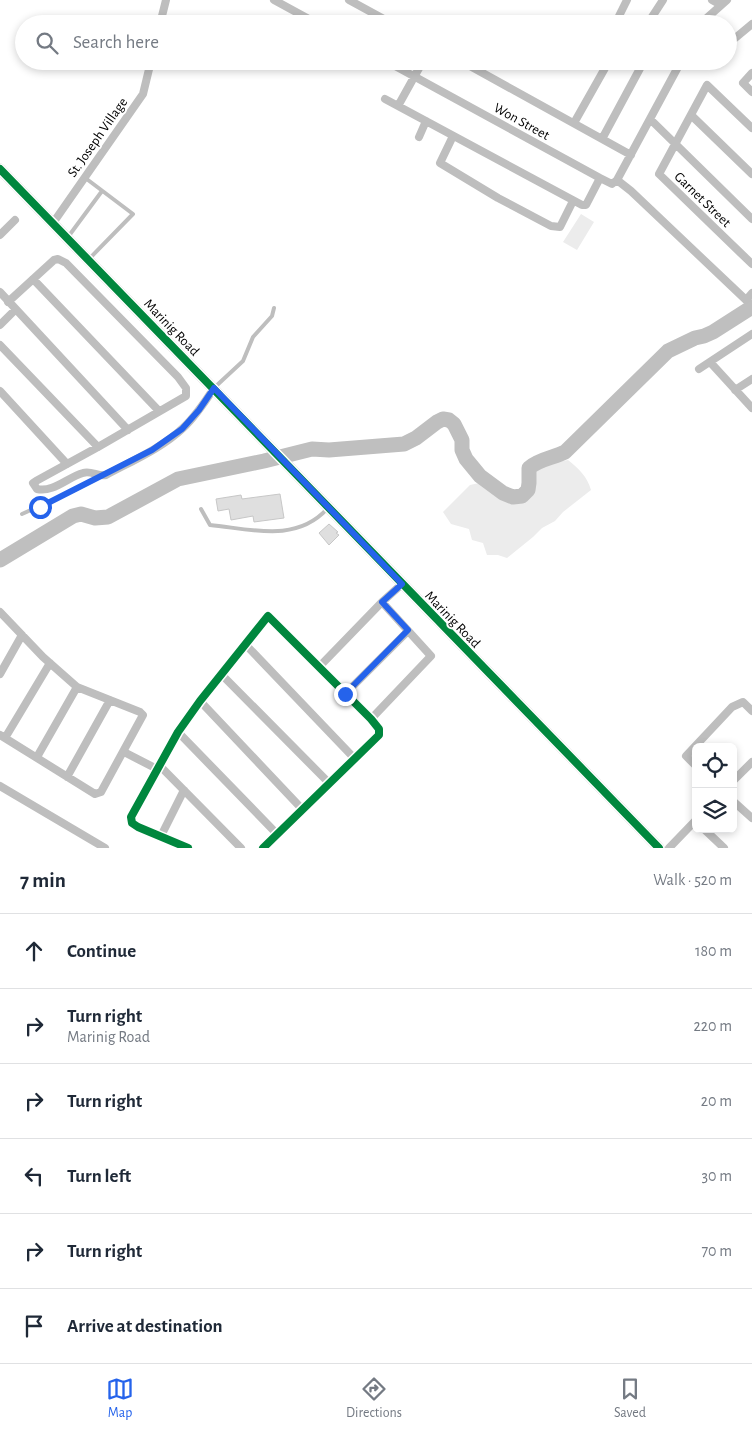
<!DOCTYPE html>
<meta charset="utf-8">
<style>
body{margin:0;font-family:"Alegreya Sans",sans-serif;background:#f2f2f3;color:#1f2937}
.controls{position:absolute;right:15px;bottom:15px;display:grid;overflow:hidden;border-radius:8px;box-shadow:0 2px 8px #0003}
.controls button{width:45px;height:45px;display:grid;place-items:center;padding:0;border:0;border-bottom:1px solid #e0e1e3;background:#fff;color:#1f2937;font:25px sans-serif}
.stop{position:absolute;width:15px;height:15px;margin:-11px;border:4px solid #2563eb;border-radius:50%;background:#fff}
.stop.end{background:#2563eb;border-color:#fff;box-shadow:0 1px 5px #0008}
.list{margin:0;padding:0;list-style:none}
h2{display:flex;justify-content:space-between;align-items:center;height:65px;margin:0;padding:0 20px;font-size:21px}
h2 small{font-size:16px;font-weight:400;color:#747a83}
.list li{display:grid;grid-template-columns:32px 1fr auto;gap:15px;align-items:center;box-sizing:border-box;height:75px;padding:0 20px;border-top:1px solid #e0e1e3}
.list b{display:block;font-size:19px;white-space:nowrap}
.list p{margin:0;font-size:16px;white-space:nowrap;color:#747a83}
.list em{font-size:16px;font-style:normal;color:#747a83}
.icon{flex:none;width:28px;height:28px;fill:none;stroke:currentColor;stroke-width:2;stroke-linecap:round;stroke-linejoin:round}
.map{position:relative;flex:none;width:752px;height:848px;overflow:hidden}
.search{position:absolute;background:#fff;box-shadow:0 2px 8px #0003;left:15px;right:15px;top:15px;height:55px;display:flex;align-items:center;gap:12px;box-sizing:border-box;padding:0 18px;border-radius:28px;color:#747a83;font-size:19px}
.sheet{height:515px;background:#fff}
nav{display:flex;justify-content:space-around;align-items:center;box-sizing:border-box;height:70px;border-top:1px solid #e0e1e3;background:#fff;font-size:14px;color:#747a83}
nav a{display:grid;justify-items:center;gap:2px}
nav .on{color:#2563eb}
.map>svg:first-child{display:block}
.green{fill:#ececec}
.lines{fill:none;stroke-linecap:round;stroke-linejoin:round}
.river{stroke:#bfbfbf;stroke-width:15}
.building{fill:#dfdfdf;stroke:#c7c7c7}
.lane{stroke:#bebebe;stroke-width:4}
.street{stroke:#bebebe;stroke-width:8}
.secondary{stroke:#b8b8b8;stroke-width:11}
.cycleway-casing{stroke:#fff;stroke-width:11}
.cycleway{stroke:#00873e;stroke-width:8}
.route{stroke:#2563eb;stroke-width:6}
.labels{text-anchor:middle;stroke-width:4;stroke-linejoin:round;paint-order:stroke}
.street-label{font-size:14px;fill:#000;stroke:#fff}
</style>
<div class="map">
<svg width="752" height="848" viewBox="0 0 752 848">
<rect width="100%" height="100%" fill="#fff"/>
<!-- green -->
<path class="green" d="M581 214 594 222 577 250 563 242Z
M568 460C579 469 587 476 591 490L563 512 555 521 542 528 533 537 507 558 498 555H487L483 543 472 540 469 529 451 524 443 512 470 485 479 483 484 485 501 500 515 502 524 500 534 492V471L536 467Z"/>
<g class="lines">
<!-- river -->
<path class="river" d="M0 560 73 516 81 514 95 518 108 517 178 479 264 461 312 449 329 450 404 444 416 438 437 422 443 419 449 420 454 424 462 440V450L466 459 480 476 503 493 513 497 522 496 528 490 529 483V468C539 459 553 458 565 452L668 351 695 338 704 336 713 332 752 307"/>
</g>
<!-- building -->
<path class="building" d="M280 494 284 518 254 522 253 516 231 520 229 509 218 511 216 499 241 495 242 499Z
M329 524 338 532 336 533 339 535 329 545 319 533Z"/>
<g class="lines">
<!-- lane -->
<path class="lane" d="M84 177 133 214 90 258
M68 237 102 191
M215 387 243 361 253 337 272 316 274 308
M201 509 210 525C251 529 296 543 327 509
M22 514 73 491 100 477"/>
<!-- street -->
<path class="street" d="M274 0 318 24
M349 0 393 24
M712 0 721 5
M619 16 627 0
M160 24 166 0
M655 24 650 20 663 0
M700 24 727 0
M728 44 752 24
M386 61 600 178 612 184 617 180
M461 61 631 155
M706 61H708
M752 73 743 83 752 92
M385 99 582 205H586L600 178
M398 106 423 61
M691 115 752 174
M650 119 752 219
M574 123 609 61
M752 128 707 85 659 174 752 264
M453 136 440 163 498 198 551 226 560 227 573 201
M419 137 426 121
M602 139 644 61
M617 180 631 191 746 300 752 293
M617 180 678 67 671 61
M53 223 143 94 151 61
M0 235 15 220
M33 279 159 411
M0 292 128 430
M8 302 54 260 58 259 66 263 178 377 186 388V396L98 447 36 481 33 483 37 489C53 493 68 477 83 473 91 470 98 477 106 475 132 461 162 448 183 428 195 417 205 402 214 388
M0 325 15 310
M0 345 98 447
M710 362 752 408
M699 369 752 334
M735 390 752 379
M0 391 67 464
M0 612 43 657 77 687 140 712 143 715 101 792 95 794 0 735
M245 644 355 759
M319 667 382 602 402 584
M0 674 22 635
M221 674 330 784
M345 694 408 631
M200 701 303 810
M371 719 431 656 382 602
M178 732 277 834
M5 738 50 663
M124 752 157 769
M37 757 77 687
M160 766 241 848
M696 766 686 756 732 707 743 702 752 711
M67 777 110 700
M733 781 752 762
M0 786 105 848
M733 801 752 818
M704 829 724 848
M161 836 184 790
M188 848 138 827 132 823 131 817 178 732 200 701 268 616 371 719 379 729V735L263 848
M669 848 696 820"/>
<!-- secondary -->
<path class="secondary" d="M0 169 659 848"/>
<!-- cycleway casing -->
<g class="cycleway-casing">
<path id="cycleway" d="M0 169 659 848
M188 848 138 827 132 823 131 817 178 732 200 701 268 616 371 719 379 729V735L263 848"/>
</g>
<!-- cycleway -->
<use href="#cycleway" class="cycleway"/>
</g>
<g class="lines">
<!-- route -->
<path class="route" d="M40 507 152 450 182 429 199 410 214 388 402 584 382 602 408 630 345 694"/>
</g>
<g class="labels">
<!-- street labels -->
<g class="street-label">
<text transform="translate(522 121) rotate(29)" y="5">Won Street</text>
<text transform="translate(97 137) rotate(-55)" y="5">St. Joseph Village</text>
<text transform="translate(703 199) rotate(44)" y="5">Garnet Street</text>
<text transform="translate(172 327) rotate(46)" y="5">Marinig Road</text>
<text transform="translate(453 619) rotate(46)" y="5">Marinig Road</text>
</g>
</g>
</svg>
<div class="controls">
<button><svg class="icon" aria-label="locate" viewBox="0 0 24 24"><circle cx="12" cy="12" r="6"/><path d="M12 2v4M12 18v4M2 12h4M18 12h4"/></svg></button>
<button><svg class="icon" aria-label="layers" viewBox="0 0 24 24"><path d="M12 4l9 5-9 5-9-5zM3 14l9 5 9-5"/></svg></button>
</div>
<div class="stop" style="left:40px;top:507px"></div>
<div class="stop end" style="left:345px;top:694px"></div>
<div class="search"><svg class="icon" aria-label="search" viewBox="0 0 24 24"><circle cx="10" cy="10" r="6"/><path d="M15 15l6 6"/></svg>Search here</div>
</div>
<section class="sheet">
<h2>7 min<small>Walk · 520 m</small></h2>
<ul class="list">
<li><svg class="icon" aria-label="ahead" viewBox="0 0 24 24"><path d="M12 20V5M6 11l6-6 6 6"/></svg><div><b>Continue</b></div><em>180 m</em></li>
<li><svg class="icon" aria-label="right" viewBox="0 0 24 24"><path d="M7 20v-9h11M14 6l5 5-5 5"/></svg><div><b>Turn right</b><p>Marinig Road</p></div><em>220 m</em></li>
<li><svg class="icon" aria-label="right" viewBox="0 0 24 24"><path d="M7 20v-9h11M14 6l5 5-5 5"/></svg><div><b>Turn right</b></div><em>20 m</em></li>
<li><svg class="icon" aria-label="left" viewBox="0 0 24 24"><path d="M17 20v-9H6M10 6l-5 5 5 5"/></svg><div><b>Turn left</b></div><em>30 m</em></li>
<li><svg class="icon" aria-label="right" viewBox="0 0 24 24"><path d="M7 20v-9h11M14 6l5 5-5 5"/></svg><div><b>Turn right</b></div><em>70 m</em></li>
<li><svg class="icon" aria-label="arrive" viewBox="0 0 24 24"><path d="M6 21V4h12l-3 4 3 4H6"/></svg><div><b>Arrive at destination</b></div></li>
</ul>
</section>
<nav>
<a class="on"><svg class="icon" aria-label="map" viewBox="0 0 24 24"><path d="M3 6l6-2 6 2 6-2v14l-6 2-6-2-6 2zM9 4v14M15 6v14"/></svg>Map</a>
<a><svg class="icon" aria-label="directions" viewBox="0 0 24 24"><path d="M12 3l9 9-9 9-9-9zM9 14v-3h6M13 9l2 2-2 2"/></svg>Directions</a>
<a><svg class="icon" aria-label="saved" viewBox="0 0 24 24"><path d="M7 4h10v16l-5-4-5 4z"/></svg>Saved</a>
</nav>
